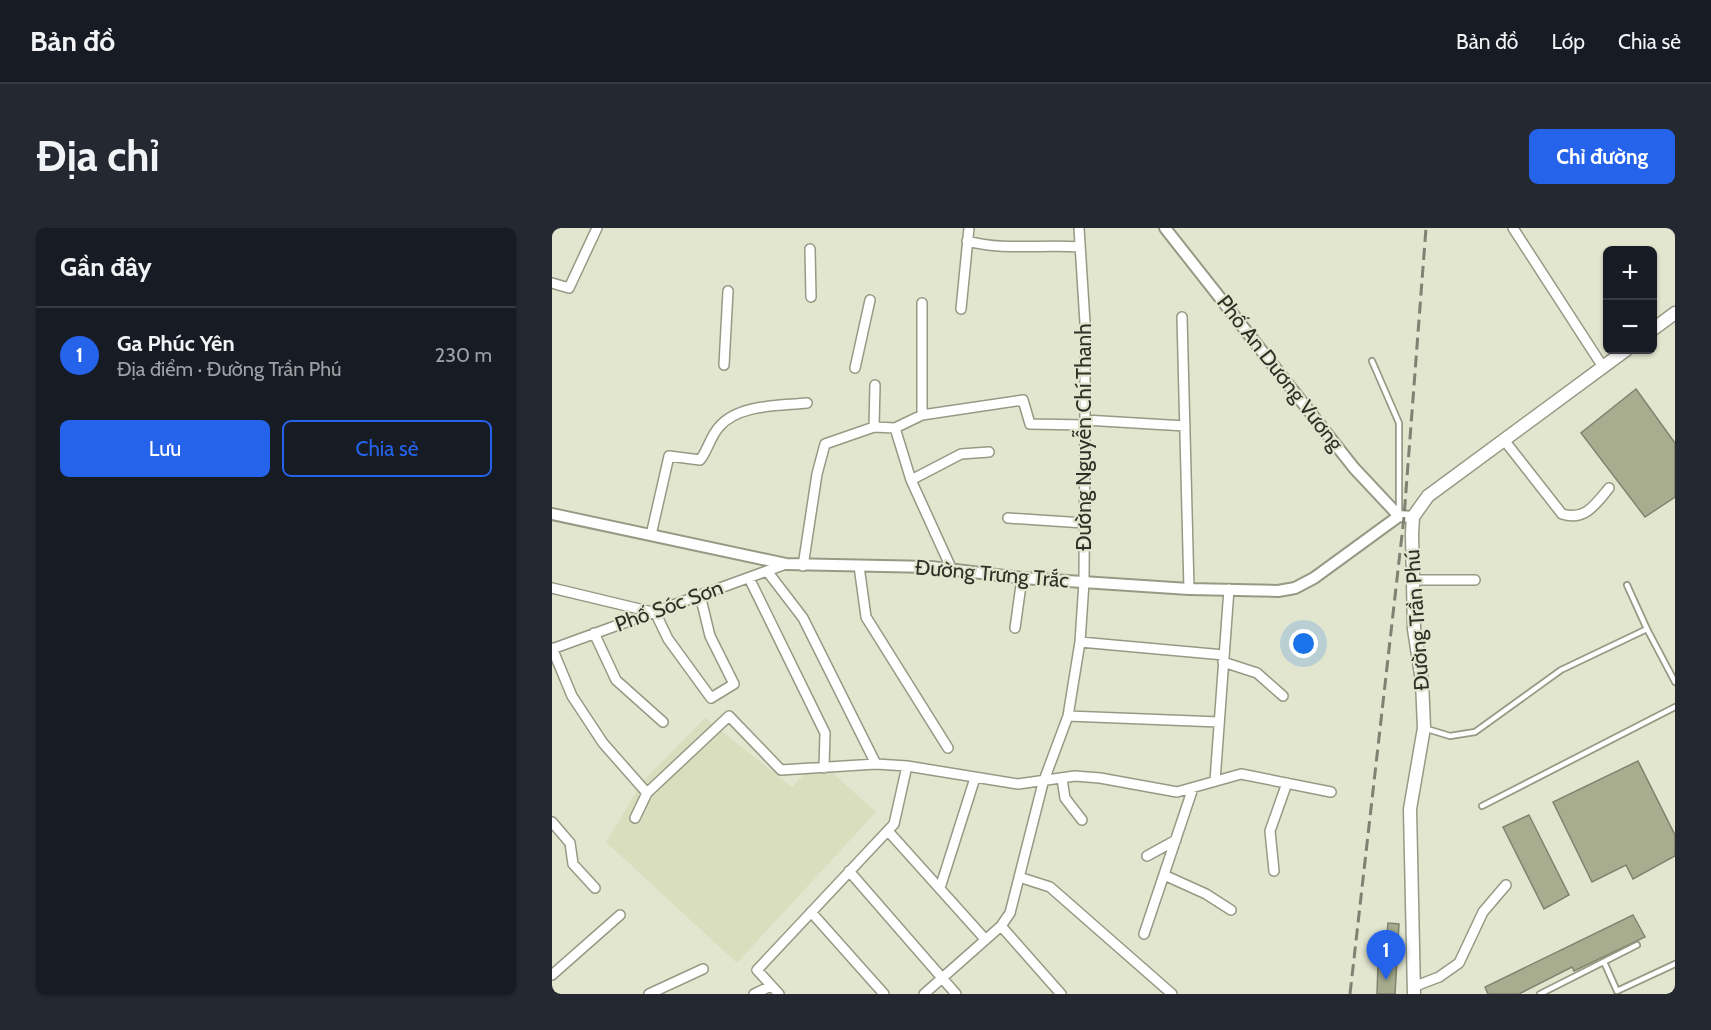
<!DOCTYPE html>
<html lang="vi">
<meta charset="utf-8">
<style>
body{margin:0;font-family:Cabin,sans-serif;background:#242831;color:#f1f3f6}
.controls{position:absolute;right:18px;top:18px;display:grid;overflow:hidden;border-radius:9px;box-shadow:0 2px 4px #0004}
.controls button{width:54px;height:54px;display:grid;place-items:center;padding:0;border:0;border-bottom:2px solid #363941;background:#171b24;color:#f1f3f6;font:30px sans-serif}
.you{position:absolute;left:752px;top:416px;width:21px;height:21px;margin:-15px;border:4px solid #fff;border-radius:50%;background:#1a73e8;box-shadow:0 0 0 9px #1a73e833}
.badge{display:grid;place-items:center;width:39px;height:39px;border-radius:50%;background:#2563eb;color:#fff;font-size:20px;font-weight:700}
.pin{position:absolute;translate:-50% -50px;filter:drop-shadow(0 2px 3px #0008)}
.pin::after{content:'';position:absolute;top:32px;width:21px;height:18px;background:inherit;clip-path:polygon(0 0,100% 0,50% 100%)}
.list{margin:0;padding:0;list-style:none}
h2{display:flex;justify-content:space-between;align-items:center;height:78px;margin:0;padding:0 24px;font-size:26px}
h2 small{font-size:20px;font-weight:400;color:#9ea1a6}
.list li{display:grid;grid-template-columns:39px 1fr auto;gap:18px;align-items:center;box-sizing:border-box;height:96px;padding:0 24px;border-top:2px solid #363941}
.list b{display:block;font-size:22px;white-space:nowrap}
.list p{margin:0;font-size:20px;white-space:nowrap;color:#9ea1a6}
.list em{font-size:20px;font-style:normal;color:#9ea1a6}
.actions{display:flex;gap:12px;padding:18px 24px}
.actions a{flex:1;padding:14px 0;border:2px solid #2563eb;border-radius:9px;text-align:center;font-size:21px;color:#2563eb}
.actions .main{background:#2563eb;color:#fff}
.map{position:relative;flex:none;width:1123px;height:766px;overflow:hidden;border-radius:9px}
header{display:flex;align-items:center;gap:36px;box-sizing:border-box;height:84px;padding:0 30px;background:#171b24;border-bottom:2px solid #363941}
header strong{font-size:28px}
nav{display:flex;gap:33px;margin-inline-start:auto;font-size:21px}
.intro{display:flex;align-items:center;justify-content:space-between;box-sizing:border-box;height:144px;padding:0 36px}
h1{margin:0;font-size:42px}
.button{padding:15px 27px;border-radius:9px;background:#2563eb;color:#fff;font-size:21px;font-weight:700}
main{display:flex;gap:36px;padding:0 36px}
aside{flex:1;background:#171b24;border-radius:9px;box-shadow:0 2px 4px #0004}
.map>svg:first-child{display:block}
.built{fill:#d9debf}
.building{fill:#a8ad8f;stroke:#80846f;stroke-width:1.5}
.lines{fill:none;stroke-linecap:round;stroke-linejoin:round}
.service-casing{stroke:#969a84;stroke-width:8}
.minor-casing{stroke:#969a84;stroke-width:12}
.tertiary-casing{stroke:#969a84;stroke-width:14}
.secondary-casing{stroke:#969a84;stroke-width:15}
.service{stroke:#fff;stroke-width:4.5}
.minor{stroke:#fff;stroke-width:9}
.tertiary{stroke:#fff;stroke-width:10}
.secondary{stroke:#fff;stroke-width:12}
.rail{stroke:#7f8172;stroke-width:3;stroke-dasharray:12 6;stroke-linecap:butt}
.labels{text-anchor:middle;stroke-width:4.5;stroke-linejoin:round;paint-order:stroke}
.street-label{font-size:21px;fill:#2e2f26;stroke:#e2e6cf}
</style>
<header>
<strong>Bản đồ</strong>
<nav><a>Bản đồ</a><a>Lớp</a><a>Chia sẻ</a></nav>
</header>
<div class="intro"><h1>Địa chỉ</h1><a class="button">Chỉ đường</a></div>
<main>
<aside>
<h2>Gần đây<small></small></h2>
<ul class="list">
<li><span class="badge">1</span><div><b>Ga Phúc Yên</b><p>Địa điểm · Đường Trần Phú</p></div><em>230 m</em></li>
</ul>
<div class="actions"><a class="main">Lưu</a><a>Chia sẻ</a></div>
</aside>
<div class="map">
<svg width="1123" height="766" viewBox="0 0 1123 766">
<rect width="100%" height="100%" fill="#e2e6cf"/>
<!-- built -->
<path class="built" d="M153 490 240 559 266 532 324 584 185 735 54 614 92 552Z"/>
<!-- building -->
<path class="building" d="M1084 161 1123 215V269L1093 289 1029 205Z
M1086 533 1123 607V628L1081 651 1074 637 1040 654 1001 574Z
M977 587 1017 667 992 681 951 599Z
M1081 687 1093 709 1022 743 1020 739 967 766H936L933 759Z
M836 695 847 696 843 766H825L826 737H832Z"/>
<g class="lines">
<!-- service casing -->
<g class="service-casing">
<path id="service" d="M820 133 847 195V286
M1075 357 1095 401
M875 501 898 508 923 504 1009 442 1095 401 1123 454
M930 578 1123 479
M1052 734 1065 763 1123 736
M988 766 1085 717"/>
</g>
<!-- minor casing -->
<g class="minor-casing">
<path id="minor" d="M961 0 1051 139
M415 13C452 23 490 16 528 19
M258 21 259 69
M0 55 17 60 45 0
M370 75V187
M409 81 417 0
M630 89 637 361
M172 137 176 63
M303 140 318 72
M533 192 633 198
M322 199 323 157
M952 212 1010 286C1033 293 1043 277 1057 260
M359 252 409 226 437 224
M456 290 532 295
M99 307 117 228 148 232C156 222 158 209 167 199 186 176 227 178 255 175
M251 338 265 246 273 216 322 199 343 200
M307 338 314 389 396 520
M400 342 359 252 343 200 370 187 471 172 478 196 533 197
M215 343 251 390 324 536
M197 350 273 505 272 540
M861 352H923
M0 360 100 384
M103 384 116 411 159 470 182 456 158 408 148 367
M463 400 470 350
M42 405 64 452 111 494
M528 414 672 427
M0 420 20 468 51 515 95 565
M0 421 234 336
M671 434 705 445 731 468
M516 488 667 494
M510 551 513 570 530 592
M663 553 677 361
M83 590 95 565 177 488 229 542 324 536 355 538 466 556 523 548 548 550 625 564 689 546 779 564
M0 594 18 615 21 636 43 660
M336 603 433 711
M595 628 624 612
M297 643 404 766
M722 643 718 603 735 555
M612 647 654 666 679 682
M467 649 498 659 620 766
M388 660 423 550
M259 684 332 766
M449 698 509 766
M592 706 641 560
M0 747 68 687
M861 759 887 749 907 735 931 684 954 657
M97 766 151 741
M202 766 219 758
M227 766 205 742 342 596 355 538
M372 766 449 698 458 685 491 555 516 488 528 414 532 354 533 192V95L527 0"/>
</g>
<!-- tertiary casing -->
<g class="tertiary-casing">
<path id="tertiary" d="M613 0 802 240 847 288
M0 286 234 336 379 339 470 350 637 361 726 363 743 360 762 350 847 288 861 289"/>
</g>
<!-- secondary casing -->
<g class="secondary-casing">
<path id="secondary" d="M1100 102 1123 85
M862 766 858 581 872 500 870 453 862 401 860 306 861 289 876 268 1074 122"/>
</g>
<!-- service -->
<use href="#service" class="service"/>
<!-- minor -->
<use href="#minor" class="minor"/>
<!-- tertiary -->
<use href="#tertiary" class="tertiary"/>
<!-- secondary -->
<use href="#secondary" class="secondary"/>
<!-- rail -->
<path class="rail" d="M798 766 852 289 874 0"/>
</g>
<g class="labels">
<!-- street labels -->
<g class="street-label">
<text transform="translate(728 145) rotate(52)" y="7">Phố An Dương Vương</text>
<text transform="translate(532 209) rotate(-90)" y="7">Đường Nguyễn Chí Thanh</text>
<text transform="translate(440 346) rotate(5)" y="7">Đường Trưng Trắc</text>
<text transform="translate(117 378) rotate(-20)" y="7">Phố Sóc Sơn</text>
<text transform="translate(865 392) rotate(-94)" y="7">Đường Trần Phú</text>
</g>
</g>
</svg>
<div class="controls">
<button>+</button>
<button>−</button>
</div>
<div class="you"></div>
<div class="pin badge" style="left:834px;top:752px">1</div>
</div>
</main>
